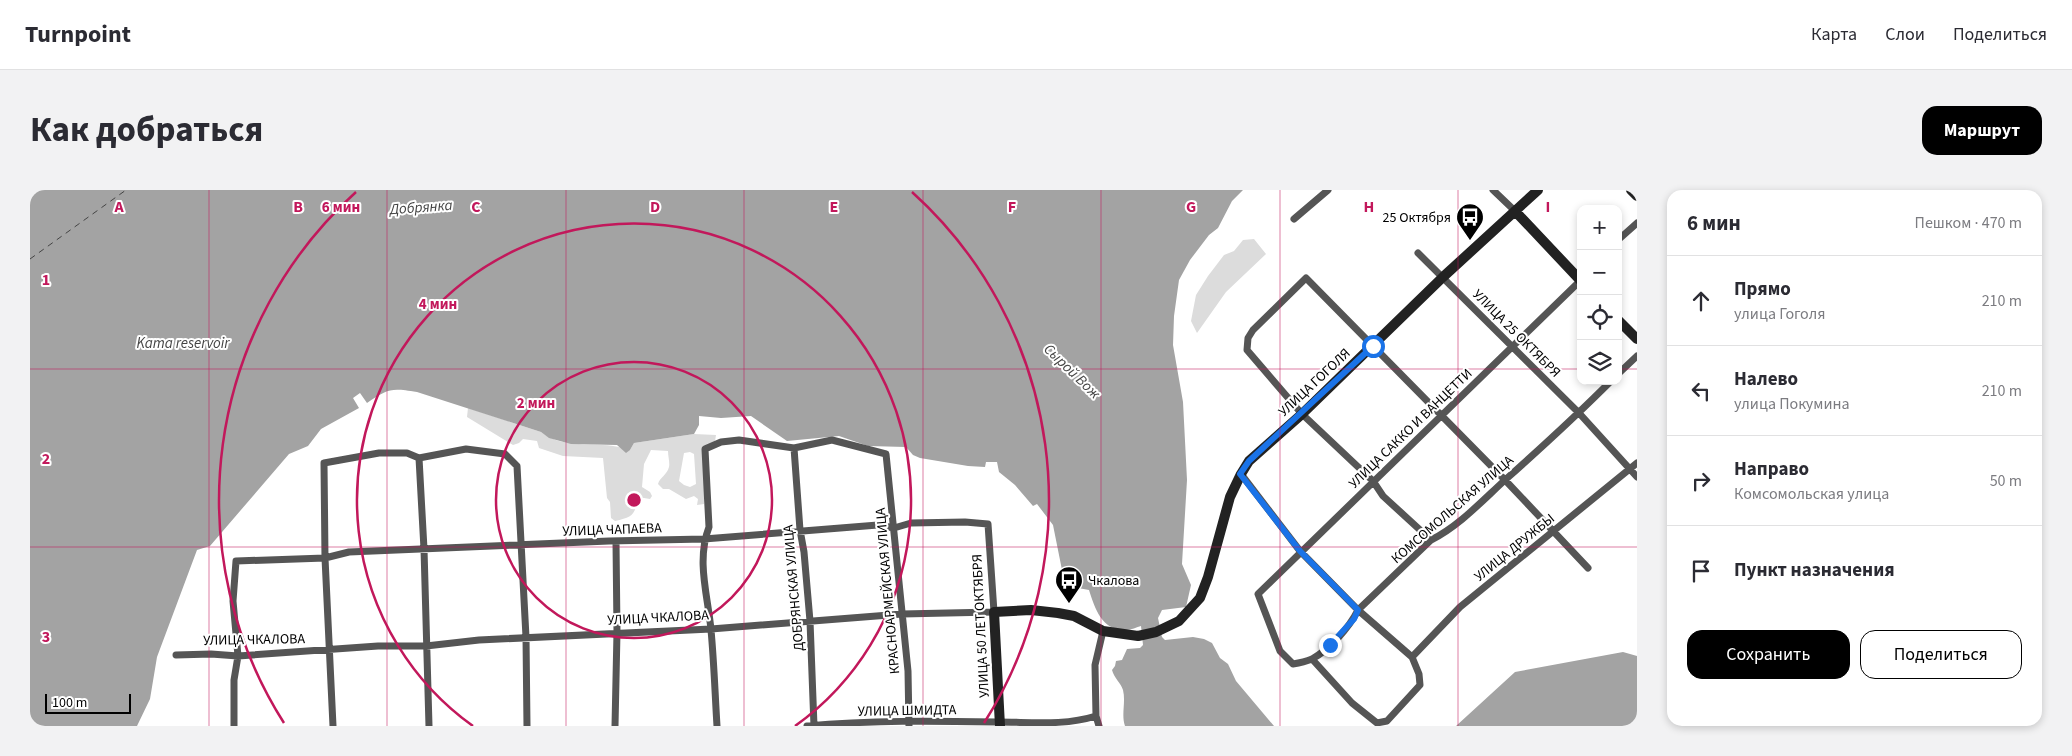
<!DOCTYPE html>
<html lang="ru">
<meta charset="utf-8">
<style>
body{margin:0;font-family:"Source Sans 3",sans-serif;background:#f2f2f3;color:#2b2b33}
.controls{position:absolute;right:15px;top:15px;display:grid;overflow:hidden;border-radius:10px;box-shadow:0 2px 8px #0003}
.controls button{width:45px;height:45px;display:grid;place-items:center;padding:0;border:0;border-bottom:1px solid #e1e1e2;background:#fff;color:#2b2b33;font:25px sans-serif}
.scale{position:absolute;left:15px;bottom:12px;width:86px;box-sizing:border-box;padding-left:5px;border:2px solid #000;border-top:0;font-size:14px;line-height:18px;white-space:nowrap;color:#000;-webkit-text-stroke:4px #fff;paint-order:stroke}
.stop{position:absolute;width:15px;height:15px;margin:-11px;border:4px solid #1a73e8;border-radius:50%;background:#fff}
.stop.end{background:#1a73e8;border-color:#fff;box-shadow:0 1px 5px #0008}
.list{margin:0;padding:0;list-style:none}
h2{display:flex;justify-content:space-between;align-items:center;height:65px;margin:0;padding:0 20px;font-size:21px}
h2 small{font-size:16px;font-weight:400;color:#7c7c81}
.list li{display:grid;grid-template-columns:32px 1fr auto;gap:15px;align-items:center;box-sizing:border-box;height:90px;padding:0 20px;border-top:1px solid #e1e1e2}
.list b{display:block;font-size:19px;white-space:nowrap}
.list p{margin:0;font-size:16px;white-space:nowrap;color:#7c7c81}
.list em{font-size:16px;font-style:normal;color:#7c7c81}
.actions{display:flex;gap:10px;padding:15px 20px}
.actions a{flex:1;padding:11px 0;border:1px solid #000;border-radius:15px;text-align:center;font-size:18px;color:#000}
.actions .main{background:#000;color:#fff}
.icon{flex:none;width:28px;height:28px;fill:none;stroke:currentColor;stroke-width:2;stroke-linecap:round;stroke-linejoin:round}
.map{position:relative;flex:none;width:1607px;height:536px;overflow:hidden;border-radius:15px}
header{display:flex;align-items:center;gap:30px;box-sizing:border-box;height:70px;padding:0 25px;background:#fff;border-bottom:1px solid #e1e1e2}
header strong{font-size:24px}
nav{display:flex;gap:28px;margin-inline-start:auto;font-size:18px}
.intro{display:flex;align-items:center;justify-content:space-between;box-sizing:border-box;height:120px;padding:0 30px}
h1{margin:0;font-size:35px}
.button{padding:12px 22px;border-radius:15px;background:#000;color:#fff;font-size:18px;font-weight:700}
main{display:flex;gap:30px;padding:0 30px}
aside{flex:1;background:#fff;border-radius:15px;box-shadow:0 2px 8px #0003}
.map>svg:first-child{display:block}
.green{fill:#dcdcdc;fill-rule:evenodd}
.water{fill:#a3a3a3}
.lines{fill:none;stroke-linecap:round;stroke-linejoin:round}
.ferry{stroke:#444;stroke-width:1;stroke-dasharray:6 5;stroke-linecap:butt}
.street{stroke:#555;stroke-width:7}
.secondary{stroke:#222;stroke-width:10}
.route{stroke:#1a73e8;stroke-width:6}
.grid{fill:none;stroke:#c2185b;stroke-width:1;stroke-opacity:0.55}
.ring{fill:none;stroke:#c2185b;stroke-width:2.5}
.labels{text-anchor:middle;stroke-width:4;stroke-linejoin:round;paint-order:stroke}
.poi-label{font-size:14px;fill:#000;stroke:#fff;text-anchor:end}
.street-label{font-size:14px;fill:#000;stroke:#fff}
.water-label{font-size:15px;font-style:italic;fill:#444;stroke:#fff}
.grid-label{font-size:16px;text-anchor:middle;font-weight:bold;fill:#c2185b;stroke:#fff;stroke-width:4;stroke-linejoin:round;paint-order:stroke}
.centre{fill:#c2185b;stroke:#fff;stroke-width:2.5}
.ring-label{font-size:15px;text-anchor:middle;font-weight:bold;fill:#c2185b;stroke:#fff;stroke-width:4;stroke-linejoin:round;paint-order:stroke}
</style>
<header>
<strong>Turnpoint</strong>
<nav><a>Карта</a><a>Слои</a><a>Поделиться</a></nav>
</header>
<div class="intro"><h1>Как добраться</h1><a class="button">Маршрут</a></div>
<main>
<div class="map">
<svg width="1607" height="536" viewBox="0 0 1607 536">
<rect width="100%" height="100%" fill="#fff"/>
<!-- green -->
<path class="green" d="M1224 49 1236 64 1196 102 1167 143 1161 131 1166 105 1178 86 1194 65 1204 61 1213 50Z
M438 218 511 242C537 262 571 249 600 260L604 253 664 244 686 245 685 251 673 258 675 296 674 314 667 315 668 309 664 306 656 309 639 299H633L628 294C630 287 637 285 639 277 640 273 638 266 638 261L621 260 614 274 612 297 620 302 622 306 620 309 608 307C605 325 603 327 585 331L581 328 580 312 577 308 573 268 533 266 509 258 507 251 493 249 489 253 483 255 437 227ZM660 262 664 264 666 294 660 297 654 295 649 291 654 263Z
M1032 380 1047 392 1048 398 1045 402 1033 404 1029 385Z"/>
<!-- water -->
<path class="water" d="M0 0H1213L1202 11 1188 38 1179 45 1160 70 1149 90 1144 126 1143 155 1153 212 1157 290 1152 374 1161 395 1156 417 1132 420 1128 428 1132 447 1135 450 1163 447 1174 449 1182 453 1190 468 1198 474 1206 491 1244 536H1095C1091 525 1096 512 1093 500 1091 493 1084 488 1082 480L1085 476 1086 471 1092 470 1097 459 1110 458 1113 455 1111 436C1107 437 1101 440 1096 440 1072 441 1065 419 1059 400L1048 398 1047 392 1032 380 1023 335 1007 314 1003 316 985 295 969 282 967 272H956L955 277 938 276 890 268 883 265 876 257 838 256 809 246 757 251 721 226 691 228 669 226V235L664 244 604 253 600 260 596 263 587 255 541 254 519 248 511 242 387 202C361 198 359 198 337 213L330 203 323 208 329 218 291 239 278 256 259 264 180 356 167 360 127 467 120 509 107 536H0Z
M1593 462 1607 466V536H1426L1485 482Z"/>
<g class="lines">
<!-- ferry -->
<path class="ferry" d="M0 69 96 0"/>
<!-- street -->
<path class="street" d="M1463 0 1485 21
M1264 29 1298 0
M1588 50 1607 33
M1388 63 1549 223 1607 287
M1551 90 1228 404 1250 461 1263 474C1269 473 1277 471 1282 469 1300 459 1319 438 1328 420L1401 350C1429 336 1452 311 1475 290 1511 258 1547 225 1581 191
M1588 184 1607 166
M764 258 770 340 774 362 780 431 784 536
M389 268 394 359 399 536
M1211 284 1270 361 1328 420 1382 467 1389 484 1390 495 1357 531 1347 533 1322 513 1282 469
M1401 350 1353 306 1343 291 1272 224 1217 160 1218 148 1223 140 1276 88 1475 290 1558 378
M146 465 181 464 208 466 348 456H396L449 450 681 439 872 424 964 422 958 334 935 332 881 333 864 338 848 335 674 349 579 351 319 362 295 368 206 371 203 411 208 466 204 490V536
M1382 467 1430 417 1607 273
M303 536 295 368 294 273 349 263H377L389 268 436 259 475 264 487 276 496 447 497 536
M585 536 587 442 586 352
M687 536C685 504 684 472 681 440 678 406 666 371 679 337L675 259 691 252 709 250 764 258 802 250 856 264 878 481 879 536
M777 536C840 530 904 531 968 532 1001 532 1034 536 1066 526
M1069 536 1066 526 1065 475 1073 441"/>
<!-- secondary -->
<path class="secondary" d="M1601 0 1607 6
M1485 21 1551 91
M1588 130 1607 149
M970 536 964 422 1001 420 1028 423 1044 426 1073 441 1108 446 1126 442 1149 431 1170 408 1178 387 1200 307 1211 284 1219 271 1272 224 1413 87 1508 0"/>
</g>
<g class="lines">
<!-- route -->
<path class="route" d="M1300 455 1324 429 1328 420 1270 361 1210 284 1219 271 1343 156"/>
</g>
<!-- grid -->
<path class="grid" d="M179 0V536M357 0V536M536 0V536M714 0V536M893 0V536M1071 0V536M1250 0V536M1428 0V536M0 179H1551M1588 179H1607M0 357H1607"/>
<!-- distance rings -->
<g class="ring">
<circle cx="604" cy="310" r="138"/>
<path d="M443 536A277 277 0 1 1 765 536"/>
<path d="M254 533A415 415 0 0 1 326 2M882 2A415 415 0 0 1 954 533"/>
</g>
<!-- icons -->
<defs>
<g id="bus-pin" transform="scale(1.4375)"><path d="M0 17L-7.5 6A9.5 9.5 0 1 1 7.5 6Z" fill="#000" stroke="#fff"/><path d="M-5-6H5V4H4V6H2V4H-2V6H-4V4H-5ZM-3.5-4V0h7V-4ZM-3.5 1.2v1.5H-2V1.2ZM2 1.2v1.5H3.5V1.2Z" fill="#fff"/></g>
</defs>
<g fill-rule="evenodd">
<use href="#bus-pin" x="1440" y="27"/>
<use href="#bus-pin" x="1039" y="390"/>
</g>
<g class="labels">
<!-- poi labels -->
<g class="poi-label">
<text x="1421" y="32">25 Октября</text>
<text x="1058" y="395" text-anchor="start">Чкалова</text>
</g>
<!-- street labels -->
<g class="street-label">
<text transform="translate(1487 143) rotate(45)" y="5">УЛИЦА 25 ОКТЯБРЯ</text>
<text transform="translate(1284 192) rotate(-43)" y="5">УЛИЦА ГОГОЛЯ</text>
<text transform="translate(1380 238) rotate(-44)" y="5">УЛИЦА САККО И ВАНЦЕТТИ</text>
<text transform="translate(1422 319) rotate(-41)" y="5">КОМСОМОЛЬСКАЯ УЛИЦА</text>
<text transform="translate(582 339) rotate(-2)" y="5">УЛИЦА ЧАПАЕВА</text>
<text transform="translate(1484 357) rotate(-39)" y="5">УЛИЦА ДРУЖБЫ</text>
<text transform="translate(763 398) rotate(-95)" y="5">ДОБРЯНСКАЯ УЛИЦА</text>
<text transform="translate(857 401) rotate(-95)" y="5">КРАСНОАРМЕЙСКАЯ УЛИЦА</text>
<text transform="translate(628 427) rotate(-3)" y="5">УЛИЦА ЧКАЛОВА</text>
<text transform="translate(950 436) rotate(-93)" y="5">УЛИЦА 50 ЛЕТ ОКТЯБРЯ</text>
<text transform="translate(224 449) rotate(-1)" y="5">УЛИЦА ЧКАЛОВА</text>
<text transform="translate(877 520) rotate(-1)" y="5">УЛИЦА ШМИДТА</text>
</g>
<!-- water labels -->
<g class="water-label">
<text transform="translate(391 17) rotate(-4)" y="5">Добрянка</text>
<text x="153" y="158">Kama reservoir</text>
<text transform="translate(1042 181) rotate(44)" y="5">Сырой Вож</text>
</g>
</g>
<g class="grid-label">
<text x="89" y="22">A</text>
<text x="268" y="22">B</text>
<text x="446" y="22">C</text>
<text x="625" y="22">D</text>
<text x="804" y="22">E</text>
<text x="982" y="22">F</text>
<text x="1161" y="22">G</text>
<text x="1339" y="22">H</text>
<text x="1518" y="22">I</text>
<text x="16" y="95">1</text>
<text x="16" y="274">2</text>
<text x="16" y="452">3</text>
</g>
<circle cx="604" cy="310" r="8" class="centre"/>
<g class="ring-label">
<text x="311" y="22">6 мин</text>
<text x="408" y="119">4 мин</text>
<text x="506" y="218">2 мин</text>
</g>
</svg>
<div class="controls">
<button>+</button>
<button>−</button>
<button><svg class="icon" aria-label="locate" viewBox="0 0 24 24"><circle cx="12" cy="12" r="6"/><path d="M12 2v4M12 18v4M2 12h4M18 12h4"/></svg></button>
<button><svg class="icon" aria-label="layers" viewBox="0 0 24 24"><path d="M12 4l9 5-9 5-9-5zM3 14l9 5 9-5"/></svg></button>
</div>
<div class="scale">100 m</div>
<div class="stop" style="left:1343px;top:156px"></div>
<div class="stop end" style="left:1300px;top:455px"></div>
</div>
<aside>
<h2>6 мин<small>Пешком · 470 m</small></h2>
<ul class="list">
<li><svg class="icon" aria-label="ahead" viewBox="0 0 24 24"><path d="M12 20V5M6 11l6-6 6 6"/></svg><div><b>Прямо</b><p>улица Гоголя</p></div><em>210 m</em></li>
<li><svg class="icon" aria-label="left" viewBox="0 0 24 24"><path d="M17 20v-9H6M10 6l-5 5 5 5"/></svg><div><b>Налево</b><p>улица Покумина</p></div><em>210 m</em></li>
<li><svg class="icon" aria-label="right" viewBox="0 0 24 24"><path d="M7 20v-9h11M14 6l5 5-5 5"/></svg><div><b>Направо</b><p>Комсомольская улица</p></div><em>50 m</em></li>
<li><svg class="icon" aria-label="arrive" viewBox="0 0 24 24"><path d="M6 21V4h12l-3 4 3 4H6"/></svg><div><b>Пункт назначения</b></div></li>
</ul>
<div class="actions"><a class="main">Сохранить</a><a>Поделиться</a></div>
</aside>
</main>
